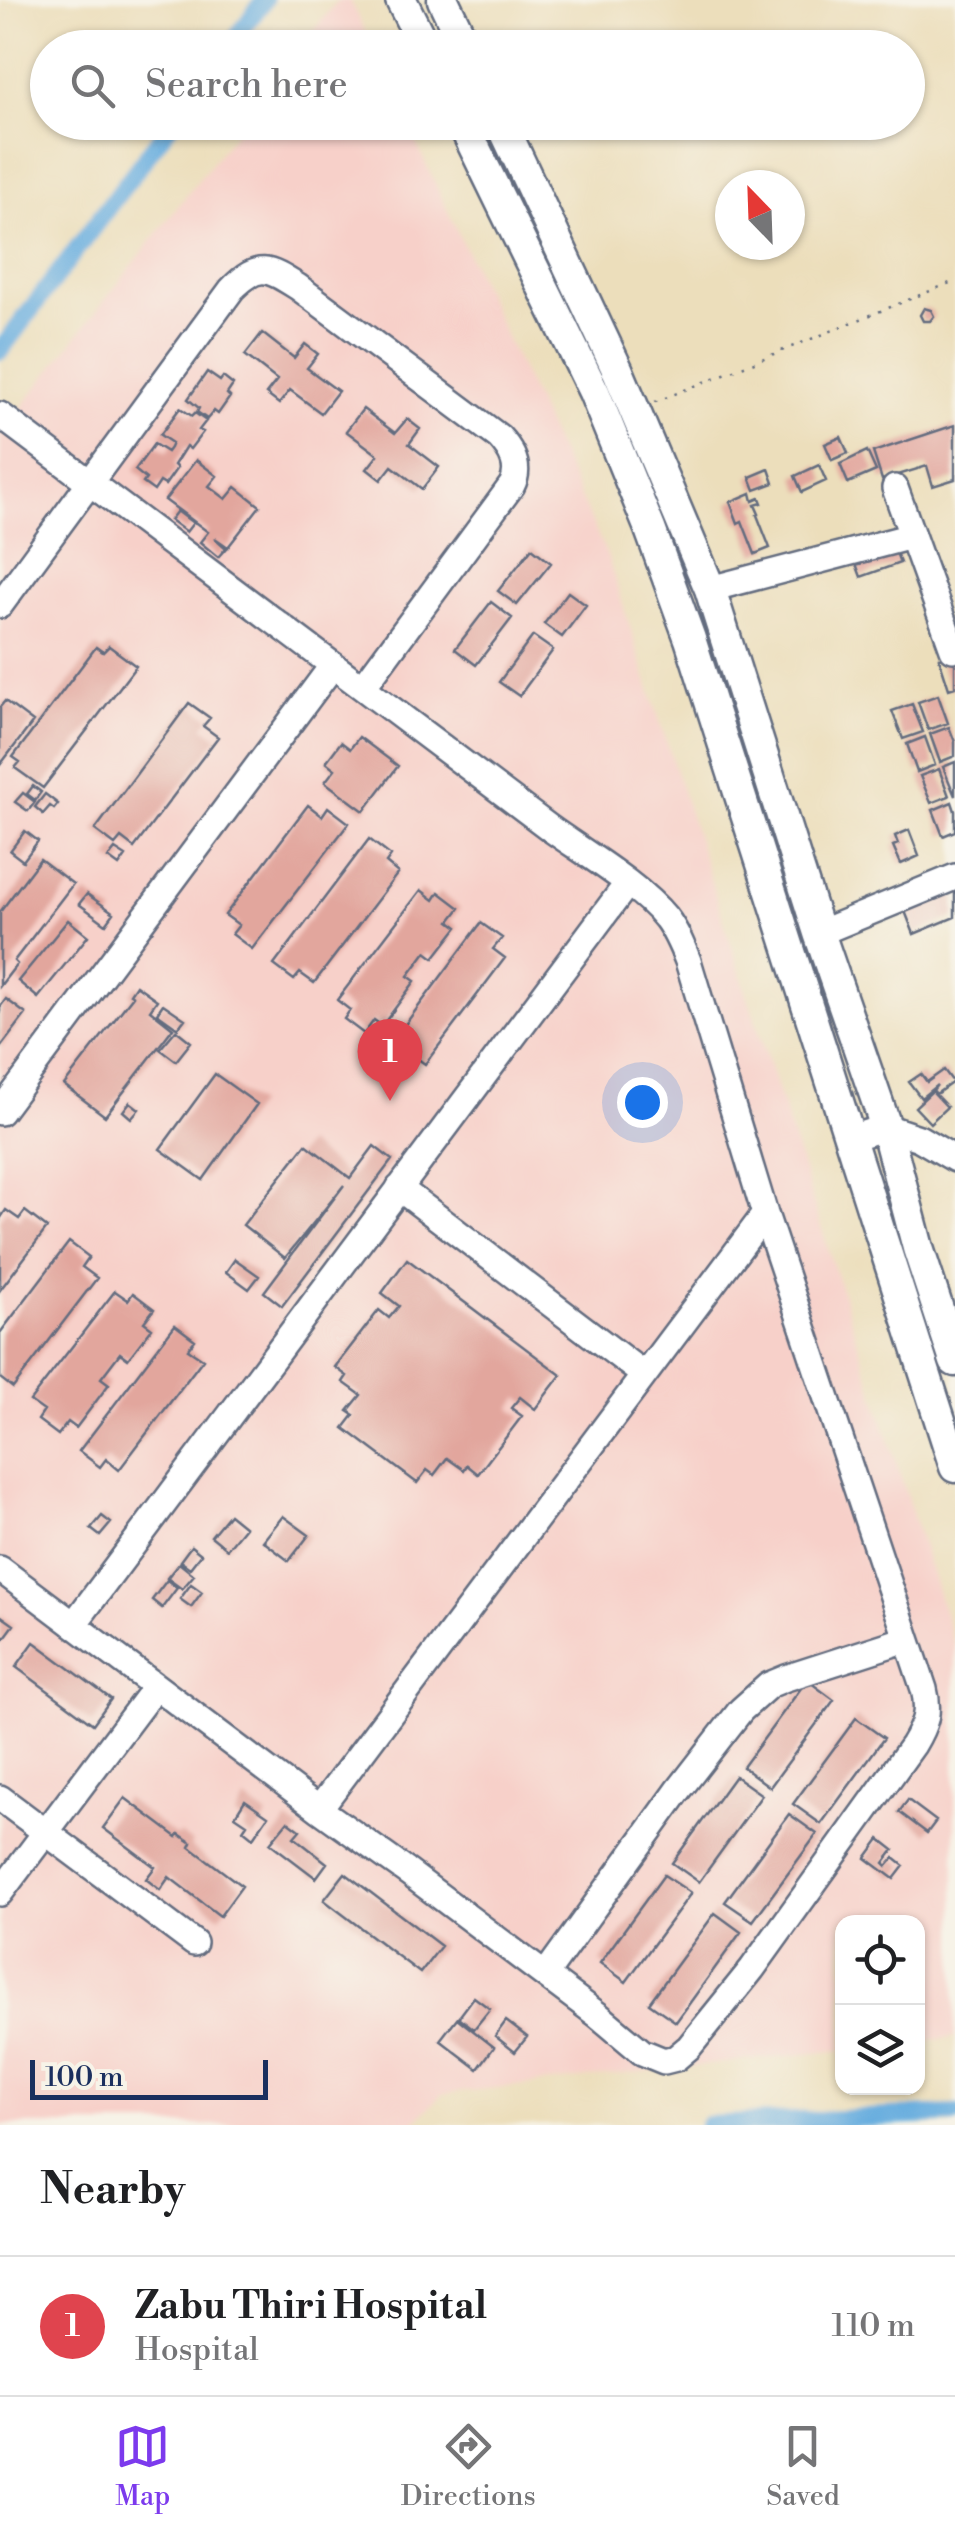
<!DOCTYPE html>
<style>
body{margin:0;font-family:"Libre Bodoni",serif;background:#f2f2f2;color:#202124}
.controls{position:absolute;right:30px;bottom:30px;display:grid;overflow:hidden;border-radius:20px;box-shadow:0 2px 8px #0004}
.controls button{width:90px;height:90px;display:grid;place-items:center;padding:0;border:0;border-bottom:2px solid #e0e0e0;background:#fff;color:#202124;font:50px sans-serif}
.compass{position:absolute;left:715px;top:170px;width:90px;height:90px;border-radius:50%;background:#fff;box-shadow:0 2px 8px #0004;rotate:337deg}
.scale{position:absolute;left:30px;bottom:25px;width:238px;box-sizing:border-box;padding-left:10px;border:5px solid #1b2f5e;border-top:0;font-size:28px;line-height:35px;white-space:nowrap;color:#1b2f5e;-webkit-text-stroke:8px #f7f3e8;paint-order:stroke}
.you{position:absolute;left:642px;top:1102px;width:35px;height:35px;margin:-25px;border:8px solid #fff;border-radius:50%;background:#1a73e8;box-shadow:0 0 0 15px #1a73e833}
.badge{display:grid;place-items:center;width:65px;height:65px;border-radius:50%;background:#7c3aed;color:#fff;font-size:32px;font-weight:700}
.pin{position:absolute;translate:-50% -82px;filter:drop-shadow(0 2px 5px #0008)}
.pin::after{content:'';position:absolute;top:52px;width:35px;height:30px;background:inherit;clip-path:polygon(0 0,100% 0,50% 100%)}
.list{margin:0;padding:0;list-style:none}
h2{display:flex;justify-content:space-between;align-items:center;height:130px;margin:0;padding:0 40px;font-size:42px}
h2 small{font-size:32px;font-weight:400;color:#757577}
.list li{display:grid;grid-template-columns:65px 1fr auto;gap:30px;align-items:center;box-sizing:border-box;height:140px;padding:0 40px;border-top:2px solid #e0e0e0}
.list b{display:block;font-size:38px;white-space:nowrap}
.list p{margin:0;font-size:32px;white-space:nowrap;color:#757577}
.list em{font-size:32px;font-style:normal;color:#757577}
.icon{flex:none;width:55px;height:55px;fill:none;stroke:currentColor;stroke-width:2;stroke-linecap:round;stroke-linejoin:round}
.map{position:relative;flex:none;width:955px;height:2125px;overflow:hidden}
.search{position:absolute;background:#fff;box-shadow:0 2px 8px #0004;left:30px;right:30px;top:30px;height:110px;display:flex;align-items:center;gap:25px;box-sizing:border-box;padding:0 35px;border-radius:55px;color:#757577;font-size:38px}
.sheet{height:270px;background:#fff}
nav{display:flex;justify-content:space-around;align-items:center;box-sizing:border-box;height:140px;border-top:2px solid #e0e0e0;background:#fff;font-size:28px;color:#757577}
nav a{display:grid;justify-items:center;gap:5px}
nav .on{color:#7c3aed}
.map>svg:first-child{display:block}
.built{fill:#f7d0c9}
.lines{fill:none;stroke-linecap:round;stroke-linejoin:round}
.canal{stroke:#69aedf;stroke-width:18}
.building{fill:#e2a69d}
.minor-casing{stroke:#646c7f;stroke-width:30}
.major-casing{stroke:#646c7f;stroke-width:35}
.path{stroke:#646c7f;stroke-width:2.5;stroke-dasharray:2.5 8;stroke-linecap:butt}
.minor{stroke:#fff;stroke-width:25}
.major{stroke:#fff;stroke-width:30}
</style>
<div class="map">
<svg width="955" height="2125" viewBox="0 0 955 2125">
<rect width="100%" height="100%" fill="#f7f3e8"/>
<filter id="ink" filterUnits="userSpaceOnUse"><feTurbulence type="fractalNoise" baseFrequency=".01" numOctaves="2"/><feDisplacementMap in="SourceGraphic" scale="20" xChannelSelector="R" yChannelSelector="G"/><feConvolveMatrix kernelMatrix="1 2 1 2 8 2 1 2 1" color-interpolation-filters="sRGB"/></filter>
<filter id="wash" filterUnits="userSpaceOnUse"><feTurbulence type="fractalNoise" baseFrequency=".0048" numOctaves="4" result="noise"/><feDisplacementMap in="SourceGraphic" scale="40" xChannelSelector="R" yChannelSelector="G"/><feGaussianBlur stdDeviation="2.25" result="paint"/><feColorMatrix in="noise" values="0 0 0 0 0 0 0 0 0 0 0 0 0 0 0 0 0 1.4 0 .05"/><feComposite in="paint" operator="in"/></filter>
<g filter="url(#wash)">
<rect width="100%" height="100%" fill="#ecdebb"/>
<!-- built -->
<path class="built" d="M338 0H350L372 47H301Z
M243 123H407L607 555 955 1647V2037L918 2041V1922H842V2050L442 2094 412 2125H0V435Z"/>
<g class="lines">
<!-- canal -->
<path class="canal" d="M229 48 264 0
M0 351 172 122
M708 2125 955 2114"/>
</g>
<g id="blocks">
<!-- building -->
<path class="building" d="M924 308 931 310 934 316 930 321H923L920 315Z
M262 333 294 358 305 344 318 354 307 368 338 391 321 413 290 390 279 404 266 394 277 380 245 355Z
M207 372 220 381 223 377 233 385 227 394 230 397 218 414 214 411 207 419 197 412 199 408 188 399Z
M180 408 192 416 195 413 206 421 199 430 203 432 190 449 186 446 174 465 177 468 165 485 160 482 154 491 143 483 146 479 135 470 154 444 167 452 170 448 172 443 160 435Z
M363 409 395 433 407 419 420 429 409 444 439 467 422 489 392 466 381 480 367 469 378 455 346 431Z
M955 425V479L933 486 927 466 882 480 873 452Z
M841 437 848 453 832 460 825 444Z
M867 451 876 471 848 483 840 464Z
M196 460 217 476 209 486 226 499 236 487 260 506 228 547 215 538 226 548 218 557 200 542 208 532 165 500Z
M819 465 826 481 802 492 795 476Z
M769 469 774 483 755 490 750 477Z
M751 493 753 501 760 498 762 503 755 505 759 514 757 515 770 548 755 554 742 521 738 523 730 502Z
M177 511 193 523 186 532 170 520Z
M894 547 900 563 861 577 855 561Z
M532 548 551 563 517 605 498 591Z
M568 592 586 605 562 637 544 624Z
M491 602 512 618 476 665 455 649Z
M533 636 553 650 519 696 499 682Z
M109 646 136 666 43 788 15 768 20 762 13 757 96 647 103 652Z
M955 653V687L949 689 939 658Z
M938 695 948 723 928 730 918 702Z
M5 701 33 722 0 765V707Z
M189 703 210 718 203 726 218 737 134 848 121 838 115 845 95 830Z
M912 704 923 732 903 739 892 711Z
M949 727 955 742V756L940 762 930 734Z
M359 737 398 766 364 811 325 782 335 769 326 762 341 742 350 749Z
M925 737 935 765 917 772 907 744Z
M955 762V796L943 767Z
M939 769 949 796 931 803 920 776Z
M33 786 41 792 35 800 27 794Z
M23 793 35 802 28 811 15 802Z
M45 794 58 804 54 809 50 806 43 814 35 807Z
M952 802 955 811V831L943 836 933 810Z
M308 805 322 816 328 807 349 823 252 949 232 934 239 925 225 915Z
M909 830 919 856 901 864 893 846 898 844 895 836Z
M25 831 38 841 23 861 10 851Z
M369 839 391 856 386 863 398 873 314 983 300 973 294 980 274 965Z
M115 849 126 856 119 866 108 858Z
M40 859 73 884 14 961 17 964 0 986V912Z
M955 885V917L914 934 903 906Z
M421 890 434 900 439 892 460 908 450 921 458 927 434 958 426 952 408 976 415 981 382 1026 374 1020 364 1034 344 1019 350 1010 337 1000Z
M87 894 114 913 106 924 79 904Z
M68 920 88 936 38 998 18 981Z
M481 923 502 938 493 949 505 958 425 1064 414 1056 407 1065 386 1050Z
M136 985 157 1000 150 1010 173 1028 105 1116 64 1085 133 996 130 994Z
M6 999 26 1014 0 1048V1007Z
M163 1004 185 1019 178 1028 157 1013Z
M176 1030 191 1042 176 1061 160 1049Z
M944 1070 953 1082 936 1094 933 1090 937 1085 921 1098 909 1082 921 1074 927 1082Z
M215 1074 257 1104 203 1180 160 1149Z
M932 1091 947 1107 930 1123 915 1107Z
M130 1102 139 1109 131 1118 123 1111Z
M306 1144 350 1178 374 1146 392 1160 282 1306 264 1292 344 1185 285 1258 243 1225Z
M6 1210 19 1219 25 1211 47 1228 0 1290V1219Z
M69 1242 89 1257 82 1267 97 1278 13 1388 0 1378V1333Z
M235 1259 259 1276 249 1289 226 1272Z
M407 1259 561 1375 535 1409 520 1397 511 1408 522 1416 478 1474 467 1465 464 1470 447 1458 434 1475 427 1470 417 1483 344 1428 354 1415 348 1411 361 1395 343 1382 347 1376 335 1367 379 1310 389 1318 399 1306 382 1293Z
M115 1291 128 1300 133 1293 154 1309 144 1322 152 1328 128 1359 120 1353 101 1378 109 1384 76 1428 68 1422 58 1435 38 1420 44 1411 30 1401Z
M175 1325 195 1340 188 1349 203 1359 119 1470 106 1459 100 1467 79 1451Z
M229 1514 245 1527 227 1549 211 1536Z
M102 1516 111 1523 100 1536 91 1529Z
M283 1516 309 1535 289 1561 263 1541Z
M191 1546 201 1554 190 1568 180 1561Z
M179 1563 194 1575 182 1589 167 1578Z
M167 1580 177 1588 162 1608 152 1600Z
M191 1584 202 1592 191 1607 180 1599Z
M0 1615 14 1625 0 1644Z
M34 1642 111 1699 93 1724 16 1667Z
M807 1680 834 1700 770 1787 743 1767Z
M856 1718 884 1738 821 1824 793 1804Z
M735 1776 762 1795 699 1882 672 1863Z
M125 1798 177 1837 179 1834 192 1843 190 1847 242 1886 220 1916 169 1877 160 1890 146 1879 155 1867 103 1828Z
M245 1800 268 1816 253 1838 243 1830 247 1824 235 1816Z
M908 1800 936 1821 927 1833 899 1812Z
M789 1814 817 1834 753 1921 725 1902Z
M288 1821 300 1830 294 1837 327 1863 316 1878 270 1843Z
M880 1839 894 1850 884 1863 887 1866 894 1858 904 1866 894 1879 866 1858Z
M345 1873 441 1946 420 1973 324 1900Z
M664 1875 691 1893 626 1982 600 1963Z
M715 1913 741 1932 676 2022 649 2003Z
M474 1997 490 2009 474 2029 459 2017Z
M457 2018 494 2047 478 2069 440 2040Z
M506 2021 527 2037 515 2052 495 2036Z"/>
</g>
</g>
<g filter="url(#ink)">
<use href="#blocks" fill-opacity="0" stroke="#646c7f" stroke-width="2.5"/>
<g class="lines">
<!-- minor casing -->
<g class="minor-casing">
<path id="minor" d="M0 415 551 829C586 854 640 886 666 918 676 931 682 946 688 961L765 1214 924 1689C930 1712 925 1725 913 1745L752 1969 689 2047 676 2058 664 2061 642 2052 598 2015 409 1873 319 1809 0 1569
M895 488 953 649
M710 589 912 536
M0 605 232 289C259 262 268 268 298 287L499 437C512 451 521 467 512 485L363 687
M819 933 955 877
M0 1112 333 665
M851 1138 886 1127 919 1138 955 1159
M399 1188 643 1374
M74 1624 627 884
M0 1798 194 1943
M319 1809 765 1214
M0 1893 155 1687
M545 1975 678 1791 741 1710 769 1685 786 1678 907 1639"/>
</g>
<!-- major casing -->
<g class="major-casing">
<path id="major" d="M401 0 425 48
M443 0 466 48
M462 122 594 392 650 529 690 639 955 1467
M501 122 618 371 710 589 819 933 886 1127 918 1248 955 1361"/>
</g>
<!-- path -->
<path class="path" d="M655 402 955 281"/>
<!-- minor -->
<use href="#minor" class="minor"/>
<!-- major -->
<use href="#major" class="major"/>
</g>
</g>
</svg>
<div class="controls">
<button><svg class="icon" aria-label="locate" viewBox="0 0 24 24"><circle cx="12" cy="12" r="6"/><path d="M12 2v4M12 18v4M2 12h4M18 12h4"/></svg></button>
<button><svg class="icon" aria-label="layers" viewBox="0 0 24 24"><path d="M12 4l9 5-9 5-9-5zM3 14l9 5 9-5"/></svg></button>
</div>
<svg class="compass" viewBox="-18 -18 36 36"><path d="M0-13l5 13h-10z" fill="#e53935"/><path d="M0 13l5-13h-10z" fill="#757577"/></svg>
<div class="scale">100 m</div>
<div class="you"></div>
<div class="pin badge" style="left:390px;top:1101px;background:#e0444e">1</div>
<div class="search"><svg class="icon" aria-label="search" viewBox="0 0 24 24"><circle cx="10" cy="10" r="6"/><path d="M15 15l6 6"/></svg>Search here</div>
</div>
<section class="sheet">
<h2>Nearby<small></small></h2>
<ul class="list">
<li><span class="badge" style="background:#e0444e">1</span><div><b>Zabu Thiri Hospital</b><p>Hospital</p></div><em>110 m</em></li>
</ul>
</section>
<nav>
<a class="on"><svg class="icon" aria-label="map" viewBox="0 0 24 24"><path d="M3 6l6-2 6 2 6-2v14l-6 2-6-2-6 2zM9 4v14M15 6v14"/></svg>Map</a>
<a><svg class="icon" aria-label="directions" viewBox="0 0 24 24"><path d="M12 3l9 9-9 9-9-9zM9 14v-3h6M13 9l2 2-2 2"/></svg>Directions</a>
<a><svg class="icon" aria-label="saved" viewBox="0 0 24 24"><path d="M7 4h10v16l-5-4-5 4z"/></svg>Saved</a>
</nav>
